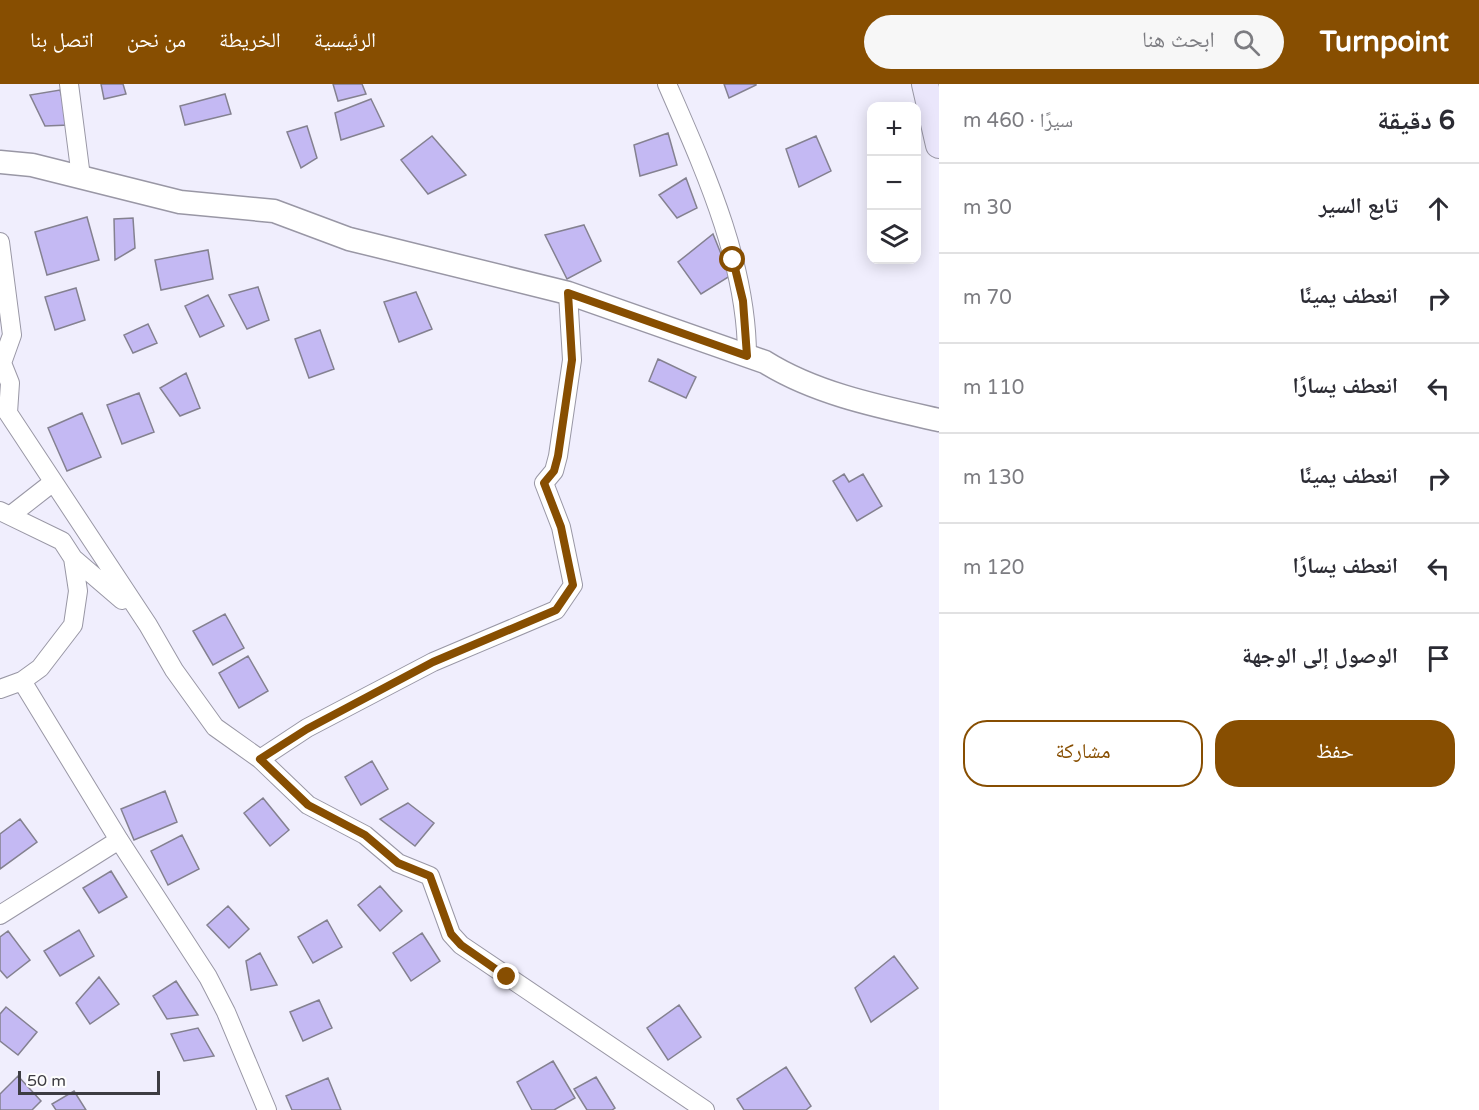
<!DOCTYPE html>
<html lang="ar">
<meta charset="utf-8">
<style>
body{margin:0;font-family:"Varela Round","Noto Naskh Arabic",sans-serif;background:#f7f7f7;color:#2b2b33;direction:rtl}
.controls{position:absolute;right:18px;top:18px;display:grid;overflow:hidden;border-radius:12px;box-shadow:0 3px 15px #0003}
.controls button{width:54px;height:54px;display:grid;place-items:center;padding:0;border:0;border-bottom:2px solid #e1e1e2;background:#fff;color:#2b2b33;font:30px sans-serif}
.scale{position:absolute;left:18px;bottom:15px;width:142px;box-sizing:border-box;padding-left:6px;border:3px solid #3d3c42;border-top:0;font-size:16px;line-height:21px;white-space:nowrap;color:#3d3c42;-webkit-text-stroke:4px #fdfdfd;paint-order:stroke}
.stop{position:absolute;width:18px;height:18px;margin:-14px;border:4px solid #874e01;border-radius:50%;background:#fff}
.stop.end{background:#874e01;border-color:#fff;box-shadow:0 2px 6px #0008}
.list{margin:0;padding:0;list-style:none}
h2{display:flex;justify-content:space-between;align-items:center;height:78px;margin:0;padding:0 24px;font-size:26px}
h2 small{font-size:20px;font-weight:400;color:#7c7c81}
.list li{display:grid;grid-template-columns:39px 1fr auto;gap:18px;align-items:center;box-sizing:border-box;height:90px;padding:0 24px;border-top:2px solid #e1e1e2}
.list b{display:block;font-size:22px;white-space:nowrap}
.list em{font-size:20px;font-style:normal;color:#7c7c81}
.actions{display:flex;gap:12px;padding:18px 24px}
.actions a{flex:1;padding:14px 0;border:2px solid #874e01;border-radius:24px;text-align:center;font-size:21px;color:#874e01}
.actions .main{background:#874e01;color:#fff}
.icon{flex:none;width:33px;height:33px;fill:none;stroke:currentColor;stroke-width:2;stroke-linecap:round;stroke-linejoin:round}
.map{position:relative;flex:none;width:939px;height:1026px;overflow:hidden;direction:ltr}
header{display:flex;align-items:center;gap:36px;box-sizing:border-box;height:84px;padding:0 30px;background:#874e01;color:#fff}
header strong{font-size:28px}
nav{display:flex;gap:33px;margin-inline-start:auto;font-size:21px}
.search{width:420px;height:54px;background:#f7f7f7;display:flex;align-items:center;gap:15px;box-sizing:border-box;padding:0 21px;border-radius:33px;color:#7c7c81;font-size:22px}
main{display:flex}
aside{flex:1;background:#fff}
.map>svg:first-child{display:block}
.building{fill:#c4b9f3;stroke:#848190;stroke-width:1.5}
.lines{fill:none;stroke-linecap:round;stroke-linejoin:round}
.minor-casing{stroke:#9997a5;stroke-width:20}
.tertiary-casing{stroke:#9997a5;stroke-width:25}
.secondary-casing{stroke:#9997a5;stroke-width:28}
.minor{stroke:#fff;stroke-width:18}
.tertiary{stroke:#fff;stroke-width:22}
.secondary{stroke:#eae6fb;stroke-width:26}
.route{stroke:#874e01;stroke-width:8}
</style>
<header>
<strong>Turnpoint</strong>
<div class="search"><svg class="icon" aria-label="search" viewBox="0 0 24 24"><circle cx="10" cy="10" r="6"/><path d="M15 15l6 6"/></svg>ابحث هنا</div>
<nav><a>الرئيسية</a><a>الخريطة</a><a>من نحن</a><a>اتصل بنا</a></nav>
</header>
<main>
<aside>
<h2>6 دقيقة<small>سيرًا · 460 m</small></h2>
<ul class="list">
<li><svg class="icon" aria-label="ahead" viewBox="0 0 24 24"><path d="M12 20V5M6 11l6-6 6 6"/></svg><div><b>تابع السير</b></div><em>30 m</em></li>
<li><svg class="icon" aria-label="right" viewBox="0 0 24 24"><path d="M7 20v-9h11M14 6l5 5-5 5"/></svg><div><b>انعطف يمينًا</b></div><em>70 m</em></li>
<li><svg class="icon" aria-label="left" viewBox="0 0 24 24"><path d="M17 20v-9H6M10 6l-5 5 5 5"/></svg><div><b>انعطف يسارًا</b></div><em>110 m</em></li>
<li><svg class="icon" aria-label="right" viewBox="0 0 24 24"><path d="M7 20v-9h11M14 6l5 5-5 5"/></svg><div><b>انعطف يمينًا</b></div><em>130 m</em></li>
<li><svg class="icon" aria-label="left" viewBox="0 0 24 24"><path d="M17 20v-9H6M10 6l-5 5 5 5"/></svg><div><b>انعطف يسارًا</b></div><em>120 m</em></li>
<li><svg class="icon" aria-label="arrive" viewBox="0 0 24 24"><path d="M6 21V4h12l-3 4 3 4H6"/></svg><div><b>الوصول إلى الوجهة</b></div></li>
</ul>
<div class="actions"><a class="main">حفظ</a><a>مشاركة</a></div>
</aside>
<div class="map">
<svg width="939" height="1026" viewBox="0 0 939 1026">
<rect width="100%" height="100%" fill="#f0eefd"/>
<!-- building -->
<path class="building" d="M101 0H123L126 10 104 15Z
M333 0H362L366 10 338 17Z
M724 0H756V1L729 14Z
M60 6 69 41 45 42 30 11Z
M225 10 231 30 185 41 180 22Z
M371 15 384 42 341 56 335 29Z
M307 42 317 74 301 84 287 48Z
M668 49 677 81 640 92 634 61Z
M432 52 466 91 428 110 401 76Z
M816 52 831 87 799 103 786 65Z
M686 94 697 124 677 134 659 111Z
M87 133 99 176 47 191 35 148Z
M133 134 135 164 115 176 114 135Z
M584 141 601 177 567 195 545 151Z
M713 150 730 192 701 210 678 178Z
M208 166 213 195 161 206 155 176Z
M258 203 269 236 247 245 229 211Z
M76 204 85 236 55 246 45 213Z
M416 208 432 245 399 258 384 218Z
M208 211 224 242 200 253 185 222Z
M148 240 157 259 133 269 124 251Z
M320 246 334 285 309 294 295 255Z
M658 275 696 293 686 314 649 297Z
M186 289 200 324 180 332 160 304Z
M139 309 154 348 122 360 107 321Z
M82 329 101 373 67 387 48 344Z
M844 390 849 398 863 390 882 422 857 437 833 397Z
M225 530 244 564 213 581 193 547Z
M248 572 268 607 239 624 219 589Z
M372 677 388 705 361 721 345 693Z
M165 707 177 738 134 756 121 725Z
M263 714 289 746 270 762 244 729Z
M408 719 434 739 415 762 380 735Z
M20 735 37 758 0 785V750Z
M182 751 199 785 168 801 151 767Z
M111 787 127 813 99 829 83 804Z
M380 802 402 827 380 847 358 821Z
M228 822 249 845 229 864 207 841Z
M327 836 342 863 313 879 298 853Z
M79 846 94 872 60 892 44 867Z
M8 847 30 876 7 894 0 886V853Z
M422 849 440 877 411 897 393 869Z
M260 869 277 901 251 906 246 877Z
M894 872 918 904 871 938 855 904Z
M99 893 119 920 90 940 76 919Z
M176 897 198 931 167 935 153 912Z
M319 916 332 944 303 957 290 928Z
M679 921 701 953 668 976 647 944Z
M6 923 37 948 18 971 0 957V930Z
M198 944 214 972 184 977 171 950Z
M553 977 575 1014 554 1026H532L517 998Z
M786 983 811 1022 806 1026H744L737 1015Z
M18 992 41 1017 32 1026H0V1010Z
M596 993 615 1024 612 1026H587L574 1005Z
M328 994 341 1026H292L286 1012Z
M74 1007 86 1026H56L52 1020Z"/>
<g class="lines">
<!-- minor casing -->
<g class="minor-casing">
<path id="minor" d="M69 0 81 93
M667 0C704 85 747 178 747 272
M0 158 12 251 2 279 10 299 8 329 148 541 174 586 215 643 260 675 308 721 365 751 398 779 430 792 451 850 461 861 705 1026
M0 427 62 457 73 474 122 516
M11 431 52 399
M22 597 119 756 208 893 226 928 267 1026
M0 605 22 597 40 584 73 541 78 507 73 474
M260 675 307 644 433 578 556 526 573 501 561 443 544 399 554 387 558 372 572 276 568 209
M0 831 119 756"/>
</g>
<!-- tertiary casing -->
<g class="tertiary-casing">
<path id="tertiary" d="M0 78 32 81 180 118 274 127 349 155 568 209 765 278C816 310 881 323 939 336"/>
</g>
<!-- secondary casing -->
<g class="secondary-casing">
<path id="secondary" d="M925 0 939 61"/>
</g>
<!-- minor -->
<use href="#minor" class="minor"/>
<!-- tertiary -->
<use href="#tertiary" class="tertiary"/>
<!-- secondary -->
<use href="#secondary" class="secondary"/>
</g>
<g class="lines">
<!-- route -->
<path class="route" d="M507 893 461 861 451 850 430 792 398 779 365 751 308 721 260 675 307 645 433 578 556 526 573 501 561 443 544 399 554 387 558 372 572 276 568 209 747 272 743 217 733 176"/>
</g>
</svg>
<div class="controls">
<button>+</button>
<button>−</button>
<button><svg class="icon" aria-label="layers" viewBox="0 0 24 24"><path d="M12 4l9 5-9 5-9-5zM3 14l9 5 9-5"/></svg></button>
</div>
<div class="scale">50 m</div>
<div class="stop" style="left:733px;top:176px"></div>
<div class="stop end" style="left:507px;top:893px"></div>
</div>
</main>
